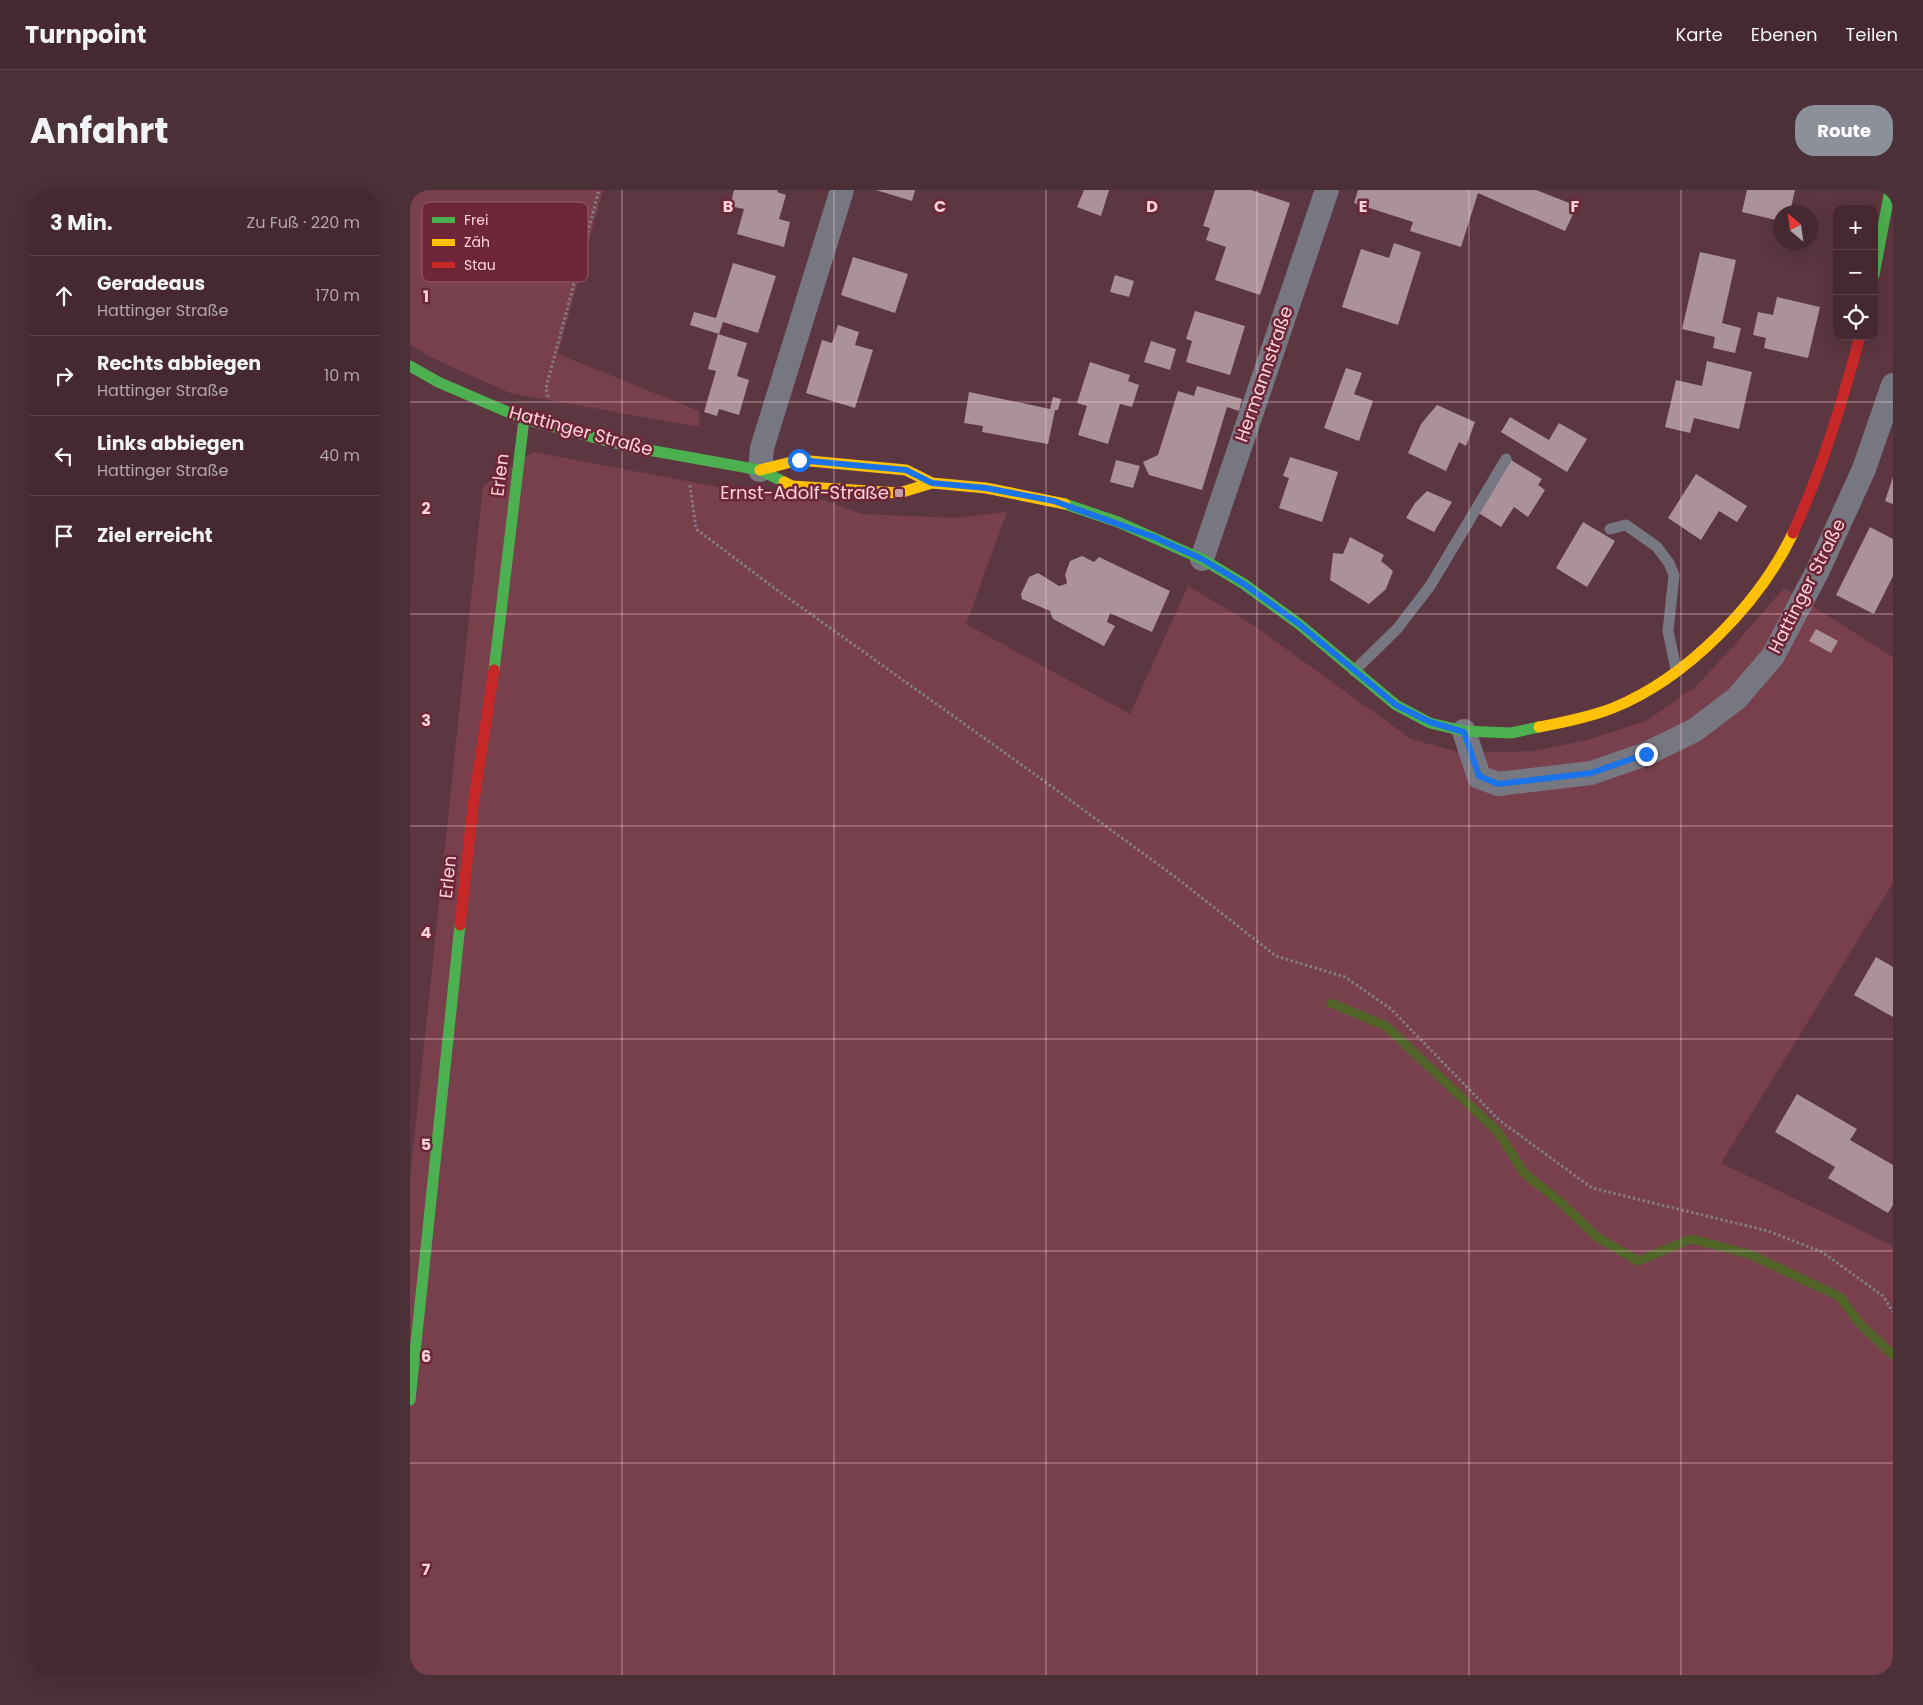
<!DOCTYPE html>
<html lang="de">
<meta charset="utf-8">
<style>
body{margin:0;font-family:Poppins,sans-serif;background:#4c3038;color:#f1f3f6}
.controls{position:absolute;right:15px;top:15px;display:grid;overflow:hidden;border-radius:10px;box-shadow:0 5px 20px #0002}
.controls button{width:45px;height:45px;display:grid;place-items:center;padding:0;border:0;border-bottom:1px solid #5d444c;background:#452830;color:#f1f3f6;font:25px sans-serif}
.compass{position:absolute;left:1363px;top:15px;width:45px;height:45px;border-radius:50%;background:#452830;box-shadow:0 5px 20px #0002;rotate:331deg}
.stop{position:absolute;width:15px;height:15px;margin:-11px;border:4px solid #1a73e8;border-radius:50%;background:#fff}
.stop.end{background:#1a73e8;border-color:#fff;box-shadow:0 1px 5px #0008}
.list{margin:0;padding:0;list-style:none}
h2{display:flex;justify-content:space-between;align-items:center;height:65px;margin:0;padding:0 20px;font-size:21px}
h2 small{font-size:16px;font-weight:400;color:#b0a6ab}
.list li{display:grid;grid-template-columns:32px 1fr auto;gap:15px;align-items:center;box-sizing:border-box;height:80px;padding:0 20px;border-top:1px solid #5d444c}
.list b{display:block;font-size:19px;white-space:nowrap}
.list p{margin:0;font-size:16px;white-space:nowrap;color:#b0a6ab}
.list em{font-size:16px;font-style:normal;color:#b0a6ab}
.icon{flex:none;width:28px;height:28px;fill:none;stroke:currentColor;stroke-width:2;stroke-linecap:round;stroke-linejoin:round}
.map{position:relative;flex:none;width:1483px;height:1485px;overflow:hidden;border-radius:20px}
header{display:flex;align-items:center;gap:30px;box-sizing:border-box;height:70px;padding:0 25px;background:#452830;border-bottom:1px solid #5d444c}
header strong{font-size:24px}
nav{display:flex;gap:28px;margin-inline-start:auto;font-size:18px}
.intro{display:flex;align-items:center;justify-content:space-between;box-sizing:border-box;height:120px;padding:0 30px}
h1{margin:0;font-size:35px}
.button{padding:12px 22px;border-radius:20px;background:#8c9099;color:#fff;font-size:18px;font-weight:700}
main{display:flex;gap:30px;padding:0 30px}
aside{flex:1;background:#452830;border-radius:20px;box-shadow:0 5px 20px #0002}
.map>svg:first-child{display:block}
.green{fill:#78404c}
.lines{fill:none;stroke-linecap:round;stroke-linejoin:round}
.stream{stroke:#506527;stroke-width:9}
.building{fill:#ab9298}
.path{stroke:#837b82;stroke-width:3;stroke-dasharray:2.5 2.5;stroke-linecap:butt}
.lane{stroke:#767780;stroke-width:11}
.street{stroke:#767780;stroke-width:24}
.fast{stroke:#4caf50;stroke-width:11}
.slow{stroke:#ffc107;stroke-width:11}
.jam{stroke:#c62828;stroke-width:11}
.route{stroke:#1a73e8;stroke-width:6}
.grid{fill:none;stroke:#fed2d9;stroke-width:1;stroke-opacity:0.55}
.poi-dot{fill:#c59ba3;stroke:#6c2638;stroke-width:2}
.labels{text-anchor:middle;stroke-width:5;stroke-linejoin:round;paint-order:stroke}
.street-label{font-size:18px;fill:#fed2d9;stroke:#6c2638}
.poi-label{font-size:18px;fill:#fed2d9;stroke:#6c2638;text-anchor:end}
.key{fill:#6c2638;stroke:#985a68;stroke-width:1}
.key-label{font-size:14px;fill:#fed2d9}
.grid-label{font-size:16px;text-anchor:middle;font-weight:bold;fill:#fed2d9;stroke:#6c2638;stroke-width:5;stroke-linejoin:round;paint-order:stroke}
</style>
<header>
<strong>Turnpoint</strong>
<nav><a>Karte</a><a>Ebenen</a><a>Teilen</a></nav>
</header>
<div class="intro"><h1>Anfahrt</h1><a class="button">Route</a></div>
<main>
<aside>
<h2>3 Min.<small>Zu Fuß · 220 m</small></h2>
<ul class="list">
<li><svg class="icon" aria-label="ahead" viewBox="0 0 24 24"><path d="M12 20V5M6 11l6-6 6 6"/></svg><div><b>Geradeaus</b><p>Hattinger Straße</p></div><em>170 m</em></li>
<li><svg class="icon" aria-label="right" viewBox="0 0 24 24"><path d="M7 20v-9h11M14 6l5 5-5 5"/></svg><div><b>Rechts abbiegen</b><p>Hattinger Straße</p></div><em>10 m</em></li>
<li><svg class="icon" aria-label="left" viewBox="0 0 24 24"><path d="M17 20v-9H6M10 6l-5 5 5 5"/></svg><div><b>Links abbiegen</b><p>Hattinger Straße</p></div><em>40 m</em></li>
<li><svg class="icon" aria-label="arrive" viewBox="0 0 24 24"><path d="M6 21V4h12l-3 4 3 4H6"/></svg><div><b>Ziel erreicht</b></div></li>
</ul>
</aside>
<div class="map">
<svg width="1483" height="1485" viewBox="0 0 1483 1485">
<rect width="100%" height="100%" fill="#5c3640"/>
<!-- green -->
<path class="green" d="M0 0H193L148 164 289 221V237L100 203 20 167 0 154Z
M123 262 351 305 414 310 452 324 545 328 597 322 556 434 720 524 778 396 843 435 1001 549 1052 563 1124 561 1177 550 1236 531 1285 497 1320 460 1374 398 1483 467V693L1311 973 1483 1056V1485H0V989L73 296Z"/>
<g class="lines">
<!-- stream -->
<path class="stream" d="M921 813 976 836 1088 942 1114 983 1149 1011 1187 1047 1228 1071 1281 1049 1339 1064 1430 1107 1451 1135 1483 1165"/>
</g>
<!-- building -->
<path class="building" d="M324 0H368L367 2 376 5 369 29 380 32 374 57 327 44 334 19 320 16Z
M466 0H505L502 11Z
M674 0H699L691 26 667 17Z
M805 0H841L880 13 850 105 805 90 816 57 796 50 800 38 793 36Z
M948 0H1126L1167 16 1155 41 1068 3 1051 57 1000 41 1003 32 944 13Z
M1337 0H1385L1380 22H1370V31L1332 22Z
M984 53 1011 62 988 135 932 117 951 59 979 68Z
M1290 62 1326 70 1312 133 1331 138 1325 163 1303 158 1305 147 1272 139Z
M443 67 498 84 485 123 431 105Z
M323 73 366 86 348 143 313 132 309 144 280 135 284 122 306 128Z
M705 85 724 91 719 107 700 102Z
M1367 107 1410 117 1398 168 1354 158 1356 148 1343 145 1348 122 1363 125Z
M785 121 835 136 820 185 776 172 782 151 776 149Z
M428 135 449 142 445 155 463 160 445 218 396 203 412 150 422 153Z
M308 144 337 153 327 186 339 190 329 225 309 219 307 226 294 222 306 181 298 179Z
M741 151 766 159 760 180 734 172Z
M1297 171 1342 182 1329 239 1284 228 1280 243 1255 237 1266 190 1292 196Z
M680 172 720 185 718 191 729 195 722 217 710 214 698 254 668 245 677 216 667 213Z
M936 178 952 183 944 204 963 211 949 251 914 238Z
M787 196 832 209 829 221 817 217 792 300 739 285 733 272 748 265 768 201 784 206Z
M559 202 640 219 643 207 651 209 648 220H645L638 254 572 242 573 236 554 233Z
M1027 215 1065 232 1056 256 1049 252 1036 281 998 263 1011 234Z
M1100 227 1139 250 1149 233 1177 249 1157 282 1091 242Z
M880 267 928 282 912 332 869 318 879 288 873 286Z
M706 270 730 276 723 298 700 292Z
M1101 270 1132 289 1128 295 1135 300 1118 327 1104 317 1091 337 1067 322Z
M1286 284 1337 316 1327 332 1309 321 1291 350 1258 328Z
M1483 287V314L1475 311Z
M1017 301 1042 312 1024 342 996 328 1005 313Z
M1173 332 1205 351 1177 397 1146 378Z
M1460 337 1483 349V386L1464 424 1426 405Z
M940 347 974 365 971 371 983 381 976 399 959 414 920 390 923 363 933 364Z
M672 366 684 372 689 367 760 401 742 442 700 423 697 432 705 436 694 456 643 429 640 421 612 409 611 404 619 387 628 383 649 396 656 394 657 392 655 385 660 371Z
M1406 439 1428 451 1421 463 1399 451Z
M1466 767 1483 777V827L1444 805Z
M1387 904 1447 939 1440 950 1483 975V1015L1478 1023 1418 988 1425 977 1365 942Z"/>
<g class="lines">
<!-- path -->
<path class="path" d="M138 207 136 198 189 0
M280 295 286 339 367 400 623 583 764 686 866 766 935 787 981 819 1089 930 1182 998 1358 1041 1412 1062 1473 1106 1483 1122"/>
<!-- lane -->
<path class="lane" d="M1200 339 1216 335 1247 357 1259 373 1264 385 1258 441 1266 479
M944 481 987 439 1020 396 1096 269"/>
<!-- street -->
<path class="street" d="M350 280 352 258 432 0
M792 369 917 0
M1054 541 1069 587 1088 594 1181 583 1236 564 1285 540 1327 508 1363 466 1408 380 1454 279 1483 195"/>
<!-- fast -->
<path class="fast" d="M1464 85 1480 0
M0 176 28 192 114 229 216 256 350 280 374 292
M655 314 708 332 792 369 834 394 889 434 986 515 1020 533 1054 541 1101 543 1129 537
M84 480 114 229
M0 1210 50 735"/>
<!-- slow -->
<path class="slow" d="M350 280 389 270 496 280 522 293
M374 292 382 296 489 303 522 293 576 298 655 314
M1129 537C1154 532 1180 527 1203 518 1277 488 1349 414 1383 343"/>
<!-- jam -->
<path class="jam" d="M1383 343C1412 279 1432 213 1450 146
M50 735 63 616 84 480"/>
</g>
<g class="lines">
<!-- route -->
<path class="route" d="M389 270 496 280 522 293 576 298 644 311 744 347 792 369 834 394 889 434 986 515 1020 532 1054 542 1069 586 1088 594 1181 583 1236 564"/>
</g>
<!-- grid -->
<path class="grid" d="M212 0V1485M424 0V1485M636 0V1485M847 0V1485M1059 0V1485M1271 0V1485M0 212H1483M0 424H1483M0 636H1483M0 849H1483M0 1061H1483M0 1273H1483"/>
<!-- markers -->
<rect class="poi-dot" x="484" y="298" width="10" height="10" rx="2.5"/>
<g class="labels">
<!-- street labels -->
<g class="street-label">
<text transform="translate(854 184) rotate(-71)" y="6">Hermannstraße</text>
<text transform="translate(171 241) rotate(15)" y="6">Hattinger Straße</text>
<text transform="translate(90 285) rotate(-83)" y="6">Erlen</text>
<text transform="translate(1397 396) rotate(-63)" y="6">Hattinger Straße</text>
<text transform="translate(38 687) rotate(-84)" y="6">Erlen</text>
</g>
<!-- poi labels -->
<g class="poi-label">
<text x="479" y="309">Ernst-Adolf-Straße</text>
</g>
</g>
<!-- legend -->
<rect x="12" y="12" width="166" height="80" rx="8" class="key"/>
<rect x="22" y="27" width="23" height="6" fill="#4caf50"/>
<rect x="22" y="49" width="23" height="7" fill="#ffc107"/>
<rect x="22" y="72" width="23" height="6" fill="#c62828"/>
<g class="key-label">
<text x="54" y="35">Frei</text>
<text x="54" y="57">Zäh</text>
<text x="54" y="80">Stau</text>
</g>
<g class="grid-label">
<text x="318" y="22">B</text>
<text x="530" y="22">C</text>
<text x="742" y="22">D</text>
<text x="953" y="22">E</text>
<text x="1165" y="22">F</text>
<text x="16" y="112">1</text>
<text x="16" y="324">2</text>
<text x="16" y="536">3</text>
<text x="16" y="748">4</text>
<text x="16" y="960">5</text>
<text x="16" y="1172">6</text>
<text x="16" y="1385">7</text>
</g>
</svg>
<div class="controls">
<button>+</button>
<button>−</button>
<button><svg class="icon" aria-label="locate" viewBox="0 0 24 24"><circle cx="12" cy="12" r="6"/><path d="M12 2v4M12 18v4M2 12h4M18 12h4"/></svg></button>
</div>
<svg class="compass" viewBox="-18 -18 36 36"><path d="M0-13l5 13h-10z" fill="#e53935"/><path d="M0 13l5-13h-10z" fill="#b0a6ab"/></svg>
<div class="stop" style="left:389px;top:270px"></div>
<div class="stop end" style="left:1236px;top:564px"></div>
</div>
</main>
